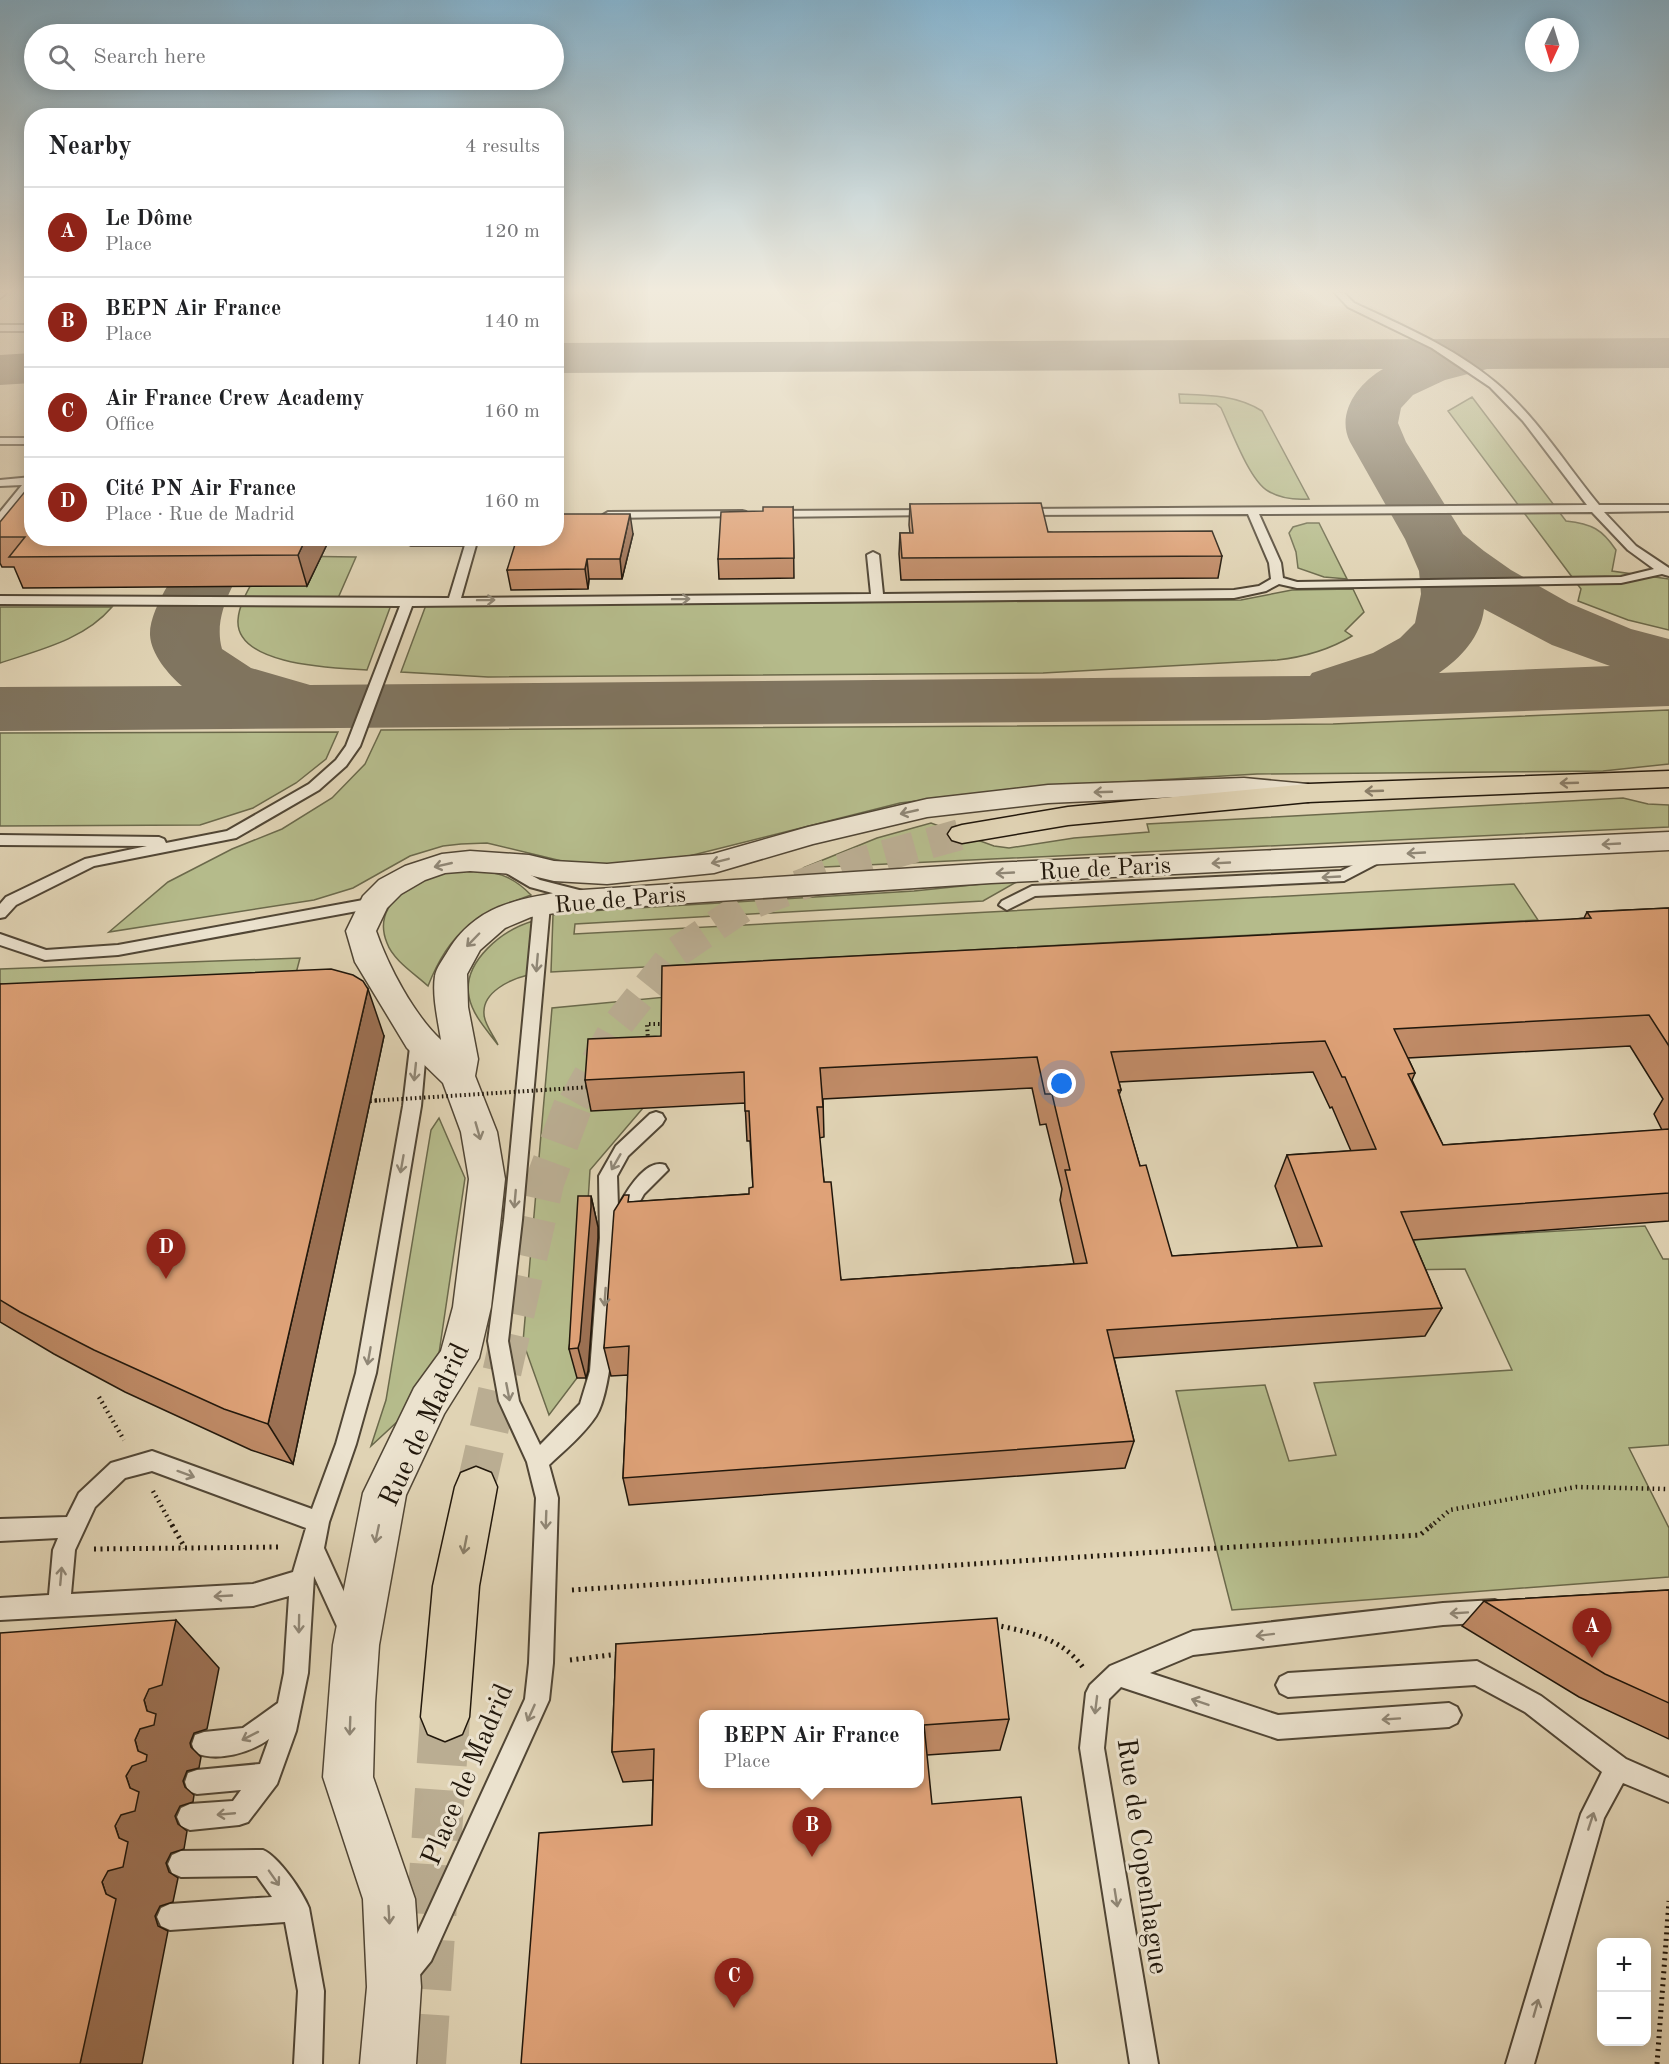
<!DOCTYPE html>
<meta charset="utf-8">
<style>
body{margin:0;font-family:"Old Standard TT",serif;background:#f6f6f6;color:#202124}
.controls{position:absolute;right:18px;bottom:18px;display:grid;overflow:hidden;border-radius:12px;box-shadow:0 3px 15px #0003}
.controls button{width:54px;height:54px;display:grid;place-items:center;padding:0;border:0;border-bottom:2px solid #e0e0e0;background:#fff;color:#202124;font:30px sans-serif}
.compass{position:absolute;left:1525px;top:18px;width:54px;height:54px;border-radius:50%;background:#fff;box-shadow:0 3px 15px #0003;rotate:184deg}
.you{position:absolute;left:1062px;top:1084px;width:21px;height:21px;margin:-15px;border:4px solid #fff;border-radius:50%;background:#1a73e8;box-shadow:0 0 0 9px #1a73e833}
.badge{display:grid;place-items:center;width:39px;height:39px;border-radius:50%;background:#8f2418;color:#fff;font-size:20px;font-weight:700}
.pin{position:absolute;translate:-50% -50px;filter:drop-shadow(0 2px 3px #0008)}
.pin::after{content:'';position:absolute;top:32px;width:21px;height:18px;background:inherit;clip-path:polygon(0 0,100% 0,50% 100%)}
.popup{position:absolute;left:699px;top:1710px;width:225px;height:78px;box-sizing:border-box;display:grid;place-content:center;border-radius:12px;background:#fff;filter:drop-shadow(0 2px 4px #0005);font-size:20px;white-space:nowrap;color:#757577}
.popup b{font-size:22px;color:#202124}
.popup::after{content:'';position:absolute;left:50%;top:100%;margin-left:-12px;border:12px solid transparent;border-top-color:#fff}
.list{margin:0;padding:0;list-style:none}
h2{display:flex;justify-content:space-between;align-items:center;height:78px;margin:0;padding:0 24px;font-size:26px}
h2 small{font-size:20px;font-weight:400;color:#757577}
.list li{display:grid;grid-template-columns:39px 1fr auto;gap:18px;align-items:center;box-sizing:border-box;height:90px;padding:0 24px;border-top:2px solid #e0e0e0}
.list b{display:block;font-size:22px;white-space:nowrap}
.list p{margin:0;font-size:20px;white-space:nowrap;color:#757577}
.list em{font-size:20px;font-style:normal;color:#757577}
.icon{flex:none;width:33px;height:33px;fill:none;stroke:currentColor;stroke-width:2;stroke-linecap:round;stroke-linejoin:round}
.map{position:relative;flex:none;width:1669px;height:2064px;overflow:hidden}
.search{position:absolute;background:#fff;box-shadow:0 3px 15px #0003;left:24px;top:24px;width:540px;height:66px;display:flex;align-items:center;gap:15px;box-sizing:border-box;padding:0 21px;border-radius:33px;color:#757577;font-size:22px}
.panel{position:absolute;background:#fff;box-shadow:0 3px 15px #0003;left:24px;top:108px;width:540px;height:438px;border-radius:24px}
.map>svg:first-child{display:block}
.green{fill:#b5bb8b;stroke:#6b694b;stroke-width:1.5}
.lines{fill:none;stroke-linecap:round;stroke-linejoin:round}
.taxiway{fill:#807560;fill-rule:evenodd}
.primary-tunnel-far2{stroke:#baad92;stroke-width:31;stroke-dasharray:31 15;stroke-linecap:butt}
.primary-tunnel-far1{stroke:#baad92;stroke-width:39;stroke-dasharray:39 20;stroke-linecap:butt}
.primary-tunnel{stroke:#baad92;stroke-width:50;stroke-dasharray:50 25;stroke-linecap:butt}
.service-casing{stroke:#514635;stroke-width:4}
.tertiary-casing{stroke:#514635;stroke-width:3}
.primary-casing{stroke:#21170b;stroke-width:3}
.path-far1{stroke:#21170b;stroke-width:4.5;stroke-dasharray:1.5 4;stroke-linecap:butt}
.path{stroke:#21170b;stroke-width:5;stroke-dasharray:2 4.5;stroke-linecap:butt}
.service{fill:#ebe2ce;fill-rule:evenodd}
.tertiary{fill:#ebe2ce;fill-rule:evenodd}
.primary{fill:#e0d3b4;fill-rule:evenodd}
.path-bridge-far1{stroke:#21170b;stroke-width:4;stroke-dasharray:1.5 3;stroke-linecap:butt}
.path-bridge{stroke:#21170b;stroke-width:4.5;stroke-dasharray:1.5 4;stroke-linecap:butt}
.wall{fill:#c08b67;stroke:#21170b;stroke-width:1.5;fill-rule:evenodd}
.shaded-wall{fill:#9c7154;stroke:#21170b;stroke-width:1.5}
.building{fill:#dfa278;stroke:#21170b;stroke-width:1.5;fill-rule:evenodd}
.oneway{stroke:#908776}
.oneway2{stroke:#8a7e68}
.labels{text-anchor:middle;stroke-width:6;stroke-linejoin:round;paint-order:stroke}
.street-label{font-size:24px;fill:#21170b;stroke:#ebe2ce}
.near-street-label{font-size:28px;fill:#21170b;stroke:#ebe2ce}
</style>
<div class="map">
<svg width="1669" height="2064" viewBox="0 0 1669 2064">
<rect width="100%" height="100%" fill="#e0d3b4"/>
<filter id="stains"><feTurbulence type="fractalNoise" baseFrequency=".00333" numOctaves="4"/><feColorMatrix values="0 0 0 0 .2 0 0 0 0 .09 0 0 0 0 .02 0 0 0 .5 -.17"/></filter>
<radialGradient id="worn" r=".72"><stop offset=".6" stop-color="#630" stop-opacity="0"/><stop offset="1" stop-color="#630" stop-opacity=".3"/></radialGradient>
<!-- green -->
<path class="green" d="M1179 394C1208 395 1237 395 1262 411L1309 499C1295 500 1281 499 1268 491 1249 480 1231 429 1221 408L1216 404 1180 403Z
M1472 397 1566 521C1592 524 1602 529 1616 550L1612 571 1669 579V630L1628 620 1578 601 1581 589 1448 411Z
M1307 523H1319L1347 579 1324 577 1298 568 1296 552 1289 533 1293 527Z
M285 556 356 557 335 605H391L367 670C337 668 235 666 238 620 239 601 254 581 262 564Z
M1353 589 1364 612 1345 631 1352 636C1329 650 1304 657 1277 660L1043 673 488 677 401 672 426 605 1241 600 1292 590Z
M0 607H112C84 640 39 650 0 663Z
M1669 710V764L1603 771 1257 774 1021 788 900 803 689 856 621 866 570 863 487 843 461 844 443 846 410 856 353 888 314 900 109 932 168 882 232 849 282 829 332 798 365 764 381 730 1333 724Z
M338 732 326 759 296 783 253 808 200 825 0 826V733Z
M1623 798 1648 804 1669 805V827L803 868 877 838 931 823 994 846 1009 848 1074 838 1149 832 1147 824Z
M459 869C491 872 508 871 531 895 475 915 450 930 428 986 415 974 393 960 387 943 369 899 425 875 459 869Z
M1020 880 983 901 575 924 574 934 1514 884 1538 920 551 972 553 915 572 912 914 891Z
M533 921 528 975C511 979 482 992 484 1014 484 1024 494 1036 498 1045 487 1030 473 1016 469 997 462 961 503 930 533 921Z
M300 958 294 981 0 998V969Z
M666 997 665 1067 643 1108 590 1170 577 1378 549 1415 523 1342 552 1008Z
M439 1118 465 1178 439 1353 398 1421 371 1446 386 1400 431 1130Z
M1645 1226 1663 1259H1669V1445L1629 1448 1669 1528V1577L1232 1610 1176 1391 1265 1385 1289 1461 1336 1455 1314 1383 1512 1370 1465 1269 1398 1270 1388 1241Z"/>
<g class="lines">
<!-- taxiway -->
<path class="taxiway" d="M1669 338V368L1487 369 1445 380 1413 395 1401 408 1398 423 1406 442 1463 534 1484 551 1511 570 1569 603 1631 629 1669 639V706L1265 720 0 731V687L182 686C168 674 151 654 150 635 149 607 183 562 198 538H260C242 571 211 610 222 649L251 668 310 685 1310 676 1312 673 1373 653 1400 638 1415 623 1421 594 1419 571 1405 539 1350 442C1336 414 1357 384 1383 369L556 373V343ZM1484 609 1552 645 1610 666 1439 673C1461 658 1481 636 1484 609Z
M32 353V383L0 385V355Z"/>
<!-- primary-tunnel-far2 -->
<path class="primary-tunnel-far2" d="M574 1102 615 1028 675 953 743 907 858 863 962 834"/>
<!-- primary-tunnel-far1 -->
<path class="primary-tunnel-far1" d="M476 1487 545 1181 575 1100"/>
<!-- primary-tunnel -->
<path class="primary-tunnel" d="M421 2064 445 1717"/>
<!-- service casing -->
<g class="service-casing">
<path id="service" d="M0 293H6L0 298Z
M1335 293H1344L1354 303C1403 326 1453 347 1495 382 1536 416 1565 464 1599 505H1669V511L1604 512 1636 546 1669 568V576L1662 574 1621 583 1297 588 1279 584 1266 591 1234 598 412 606 360 746 346 766 319 790 236 838 94 866 16 905 5 917 0 918V904L6 897 85 859 147 846 0 845V835L159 837 164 839 166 843 227 831 309 784 336 760 346 746 400 606 0 604V596L449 598 465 545H411L396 538H478L461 598 871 594 867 555 873 552 879 555 883 594 1234 590 1259 586 1271 579 1269 563 1248 514 1022 515 1017 512 1022 509 1587 505 1523 421 1490 387 1432 348 1348 307ZM1592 512 1628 550 1654 569 1621 577 1297 582 1283 578 1281 563 1259 514Z
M0 325H32V331H0Z
M0 438H32V444H0Z
M32 477V487L4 521 0 522V512L22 485 0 486V480Z
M931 510 935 511V515L770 517 765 514 770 511Z
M742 511 746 512V516L608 518 603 515 608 512Z
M1383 850 1388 852 1390 855 1388 858 1344 881 1035 896 1007 910 999 905 1002 901 1032 886 1341 871Z
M501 859 540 880 587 892 590 896 582 901 530 887 496 867 494 864Z
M374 898 379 899 382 903 379 907 118 955 45 960 0 945V934L46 950 118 945Z
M542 900 550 905 522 1220 508 1341 519 1401 540 1445 580 1404 590 1371 600 1238 599 1176 616 1146 650 1114 656 1112 662 1114 665 1119 662 1124 628 1156 617 1176 618 1207C626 1192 646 1158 665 1165L668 1170 644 1194 627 1224 618 1226C619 1264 615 1387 596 1416 584 1434 565 1450 549 1465L558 1498 553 1663 549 1700 431 1961 414 1982 405 1986 396 1982 392 1973 396 1964 413 1943 525 1699 529 1663 536 1498 527 1462 499 1401 488 1341 504 1220 534 905Z
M419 1033 425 1035 427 1039 421 1106 376 1373 356 1444 329 1522 324 1548 360 1627 357 1635 349 1638 341 1635 314 1576 308 1673 296 1731 277 1784 248 1822 239 1825 190 1830 181 1826 177 1817 181 1808 190 1804 233 1801 241 1790 197 1794 188 1791 185 1782 188 1773 197 1770 260 1764 269 1739C250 1753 218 1762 195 1753L192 1744 195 1735 204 1732 243 1728 278 1703 284 1673 289 1596 253 1606 0 1620V1598L49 1595 53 1550 58 1538 0 1541V1519L67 1517 79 1493 111 1463 152 1451 312 1509 336 1444 356 1373 403 1106 411 1039 413 1035ZM152 1471 306 1528 293 1572 253 1584 71 1594 75 1550 95 1507 125 1478Z
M1495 1600 1503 1603 1506 1611 1503 1619 1495 1622 1443 1625 1193 1655 1150 1673 1278 1715 1449 1703 1457 1707 1461 1715 1457 1723 1449 1727 1278 1739 1121 1687 1109 1699 1104 1748 1158 2064H1130L1080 1748 1086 1693 1090 1685 1110 1666 1193 1631 1443 1603Z
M1477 1661 1541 1696 1626 1759 1669 1778V1802L1623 1783 1604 1818 1534 2064H1506L1581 1814 1602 1772 1525 1712 1475 1685 1288 1697 1280 1693 1276 1685 1280 1677 1288 1673Z
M263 1850C279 1857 302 1891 309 1908L324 1991 322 2064H294L298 1991 285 1922 170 1930 161 1926 157 1917 161 1908 170 1904 272 1897 257 1876 181 1877 172 1873 168 1864 172 1855 181 1851Z"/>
</g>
<!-- tertiary casing -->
<g class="tertiary-casing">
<path id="tertiary" d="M1244 778 1308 784 1318 787 1322 793 1318 799 1308 802 1244 794 1048 803 927 817 813 844 714 873 607 884 554 881 529 875 470 871 445 873 425 880 401 894 387 908 376 931C388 966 414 1015 441 1040 438 1020 432 996 435 976 436 968 444 958 448 951 476 905 518 899 567 891L991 863 1669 832V850L991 883 567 911 531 917 505 928 480 950 467 974 468 1007 478 1059 475 1076 497 1132 505 1179 491 1307 479 1358 444 1414 406 1495 379 1645 375 1703 373 1777 415 1899 421 1987 416 2064H360L367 1987 363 1899 323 1777 333 1645 363 1493 414 1388 441 1351 453 1307 469 1179 461 1132 443 1083 407 1048 355 962 346 931 363 896 379 880 405 866 442 854 470 851 529 855 554 861 607 864 713 854 808 827 927 799 1048 785Z"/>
</g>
<!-- primary casing -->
<g class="primary-casing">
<path id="primary" d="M1669 771V787L1308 802 1068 825 962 843 952 840 948 834 952 828 962 825 1068 807 1308 784Z
M476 1467 491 1473 497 1487 479 1586 469 1717 462 1734 445 1741 428 1734 421 1717 433 1586 455 1487 461 1473Z"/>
</g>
<!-- path-far1 -->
<path class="path-far1" d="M99 1397 124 1440
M153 1491 173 1527
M1430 1527 1450 1510 1576 1487 1669 1489"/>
<!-- path -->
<path class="path" d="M172 1525 185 1548
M94 1549 281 1547
M572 1590 1420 1535 1432 1525
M995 1625C1029 1632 1063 1638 1084 1669
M570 1660 619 1654
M1657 2064 1669 1901"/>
<!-- service -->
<use href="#service" class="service"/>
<!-- tertiary -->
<use href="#tertiary" class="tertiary"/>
<!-- primary -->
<use href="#primary" class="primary"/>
<!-- path-bridge-far1 -->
<path class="path-bridge-far1" d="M648 1040 647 1024H665
M370 1101 591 1087"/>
<!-- path-bridge -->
<path class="path-bridge" d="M370 1101 380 1100"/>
</g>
<!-- wall -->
<path class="wall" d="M910 504 1048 532 1222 556 1218 578 901 580 899 554 900 533H910L909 525Z
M793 507 794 578 719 579 718 559Z
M0 522 32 538H330L307 586 23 588 14 567H2L0 563Z
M633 534 622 579H589L588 589 511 590 507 570Z
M1669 908V1221L1413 1240 1442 1308 1425 1336 1114 1358 1134 1441 1125 1468 629 1505 623 1478 628 1375 611 1376 604 1348 630 1202 749 1194 753 1187 750 1141H747L745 1103 591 1111 585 1080 661 1036 1584 918 1587 912ZM1630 1046 1663 1099 1654 1114 1662 1130 1443 1145 1412 1080 1415 1073 1408 1058ZM1313 1072 1330 1108 1332 1107 1351 1151 1287 1155 1275 1186 1298 1248 1172 1256 1140 1166 1119 1095 1121 1090 1119 1082ZM1032 1088 1040 1125 1046 1124 1062 1189 1060 1200 1074 1264 841 1280 824 1182 819 1138 824 1137 823 1099Z
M0 984 384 1036 293 1464 251 1450 125 1392 54 1354 0 1322Z
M591 1196 598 1227V1238L588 1371 586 1378H577L569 1349Z
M1669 1590V1739L1579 1697 1462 1626 1484 1601Z
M616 1644 1009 1719 1000 1750 927 1755 652 1825 653 1780 623 1782 612 1752Z"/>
<!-- shaded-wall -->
<path class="shaded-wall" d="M630 514 633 534 622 579 620 559Z
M306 538H330L307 586 298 555Z
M587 559 589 579 588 589 585 569Z
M368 989 384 1036 293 1464 268 1424Z
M591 1196 598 1227V1238L588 1371 586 1378 578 1348Z
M176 1620 219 1668 207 1729 194 1733 190 1743 191 1747 201 1757 199 1768 187 1771 183 1781 185 1787 194 1795 193 1802 180 1806 175 1816 178 1824 187 1831 184 1849 171 1853 166 1863 169 1872 178 1878 173 1902 160 1906 155 1916 158 1926 168 1931 142 2064H80L106 1894 102 1882 119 1838 115 1826 130 1788 126 1776 138 1751 135 1740 147 1711 144 1700Z"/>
<!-- building -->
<path class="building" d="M32 483V538H306L298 555 9 557 25 537H0V522Z
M1041 503 1048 532 1212 531 1222 556 902 558 900 533H913L910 504Z
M763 507H793L794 558 718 559 721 512 763 511Z
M556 514H630L620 559H587L585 569 507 570 517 538H556Z
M1669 908V1046L1649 1015 1394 1029 1415 1073 1408 1074 1443 1145 1669 1129V1193L1401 1212 1442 1308 1107 1330 1134 1441 623 1478 629 1346 604 1348 614 1211 624 1195H629L628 1202 749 1194V1188L753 1187 749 1111H745L744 1072 585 1080 588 1039 661 1036 662 966 1591 918 1587 912ZM1325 1041 1342 1077H1345L1376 1149 1287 1155 1322 1246 1172 1256 1146 1165 1140 1166 1118 1090H1121L1111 1052ZM1037 1057 1045 1094H1052L1070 1170H1065L1087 1263 841 1280 831 1182H824L817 1107H823L820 1068Z
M331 969 353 975 363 981 368 989 268 1424 224 1409 94 1350 20 1312 0 1300V984Z
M578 1196H591V1207L580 1341 578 1348 569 1349Z
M1669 1590V1703L1605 1674 1484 1601Z
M997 1618 1009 1719 924 1725 932 1804 1021 1797 1057 2064H521L539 1833 652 1825 654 1749 612 1752 616 1644ZM704 1714H920V1784H704Z
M176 1620 162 1685 149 1689 144 1700 147 1711 156 1714 154 1725 140 1729 135 1740 138 1751 147 1755 146 1761 132 1766 126 1776 130 1788 139 1792 135 1811 121 1815 115 1826 119 1838 128 1842 123 1867 108 1871 102 1882 106 1894 116 1899 80 2064H0V1633Z"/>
<!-- one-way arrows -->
<defs><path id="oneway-shaft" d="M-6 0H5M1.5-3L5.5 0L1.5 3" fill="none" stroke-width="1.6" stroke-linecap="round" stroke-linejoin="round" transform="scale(1.5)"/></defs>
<g class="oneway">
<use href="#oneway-shaft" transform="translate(681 599) rotate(-1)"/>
<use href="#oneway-shaft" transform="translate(486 600) rotate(-1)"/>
<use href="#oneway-shaft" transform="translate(1103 792) rotate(178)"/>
<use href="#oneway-shaft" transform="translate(909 812) rotate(167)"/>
<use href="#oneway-shaft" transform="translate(1611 844) rotate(177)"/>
<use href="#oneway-shaft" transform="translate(1416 853) rotate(177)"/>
<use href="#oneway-shaft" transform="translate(720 861) rotate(166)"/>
<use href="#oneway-shaft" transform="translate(1221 863) rotate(177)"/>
<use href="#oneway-shaft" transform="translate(443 865) rotate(167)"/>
<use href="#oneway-shaft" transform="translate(1005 873) rotate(177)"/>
<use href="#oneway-shaft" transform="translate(1331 877) rotate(177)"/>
<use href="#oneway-shaft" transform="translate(473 940) rotate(134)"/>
<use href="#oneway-shaft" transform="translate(537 963) rotate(95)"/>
<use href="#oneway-shaft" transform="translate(415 1072) rotate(96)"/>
<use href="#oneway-shaft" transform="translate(478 1131) rotate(74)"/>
<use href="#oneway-shaft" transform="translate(616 1162) rotate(120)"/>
<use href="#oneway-shaft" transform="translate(402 1164) rotate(100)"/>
<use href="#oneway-shaft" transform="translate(515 1199) rotate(95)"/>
<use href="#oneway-shaft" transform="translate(605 1297) rotate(94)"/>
<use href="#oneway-shaft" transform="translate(369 1356) rotate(100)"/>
<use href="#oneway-shaft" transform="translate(508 1392) rotate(79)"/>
<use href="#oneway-shaft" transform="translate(186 1474) rotate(20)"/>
<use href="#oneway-shaft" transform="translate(546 1520) rotate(92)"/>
<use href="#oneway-shaft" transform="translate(377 1534) rotate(102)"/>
<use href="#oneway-shaft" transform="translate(61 1576) rotate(-85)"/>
<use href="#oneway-shaft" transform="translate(223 1596) rotate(177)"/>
<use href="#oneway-shaft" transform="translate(1459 1613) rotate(176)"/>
<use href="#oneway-shaft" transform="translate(299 1624) rotate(91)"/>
<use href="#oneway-shaft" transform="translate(1265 1635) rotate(173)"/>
<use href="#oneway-shaft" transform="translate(1200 1702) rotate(-161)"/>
<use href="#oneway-shaft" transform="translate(1096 1705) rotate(97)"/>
<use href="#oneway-shaft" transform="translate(531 1713) rotate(114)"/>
<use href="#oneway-shaft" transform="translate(1391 1719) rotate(176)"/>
<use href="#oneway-shaft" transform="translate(350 1726) rotate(92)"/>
<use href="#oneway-shaft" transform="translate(250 1736) rotate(153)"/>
<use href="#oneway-shaft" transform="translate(226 1814) rotate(175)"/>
<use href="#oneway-shaft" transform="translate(1591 1821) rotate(-72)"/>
<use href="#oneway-shaft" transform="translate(274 1878) rotate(55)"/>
<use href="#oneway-shaft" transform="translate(1116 1898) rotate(81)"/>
<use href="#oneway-shaft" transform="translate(389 1915) rotate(87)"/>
<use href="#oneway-shaft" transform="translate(1536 2008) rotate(-74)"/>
</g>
<g class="oneway2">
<use href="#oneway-shaft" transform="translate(1569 783) rotate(178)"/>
<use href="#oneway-shaft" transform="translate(1374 791) rotate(178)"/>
<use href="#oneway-shaft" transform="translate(465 1545) rotate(101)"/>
</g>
<!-- sky -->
<linearGradient id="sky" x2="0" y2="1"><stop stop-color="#86b5d1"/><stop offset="0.5" stop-color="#f1ebdd"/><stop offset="1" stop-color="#f1ebdd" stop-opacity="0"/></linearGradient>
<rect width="1669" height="582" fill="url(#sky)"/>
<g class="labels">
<!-- street labels -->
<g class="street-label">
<text transform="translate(1105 868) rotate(-3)" y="8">Rue de Paris</text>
<text transform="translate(620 899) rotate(-5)" y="8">Rue de Paris</text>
</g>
<!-- near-street labels -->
<g class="near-street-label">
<text transform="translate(423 1424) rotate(-65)" y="10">Rue de Madrid</text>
<text transform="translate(466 1774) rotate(-67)" y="10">Place de Madrid</text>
<text transform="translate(1144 1856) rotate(82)" y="10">Rue de Copenhague</text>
</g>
</g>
<rect width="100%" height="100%" filter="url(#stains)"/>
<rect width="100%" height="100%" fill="url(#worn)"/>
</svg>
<div class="controls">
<button>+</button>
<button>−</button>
</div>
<svg class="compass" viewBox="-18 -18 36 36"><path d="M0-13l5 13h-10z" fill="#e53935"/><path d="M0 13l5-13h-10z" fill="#757577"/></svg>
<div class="you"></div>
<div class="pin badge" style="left:1592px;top:1658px">A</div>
<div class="pin badge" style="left:812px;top:1857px">B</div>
<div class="popup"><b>BEPN Air France</b>Place</div>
<div class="pin badge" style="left:734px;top:2008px">C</div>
<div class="pin badge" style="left:166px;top:1279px">D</div>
<div class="search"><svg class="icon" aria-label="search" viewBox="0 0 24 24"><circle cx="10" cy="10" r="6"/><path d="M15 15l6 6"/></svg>Search here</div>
<section class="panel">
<h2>Nearby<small>4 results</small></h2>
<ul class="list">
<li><span class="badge">A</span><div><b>Le Dôme</b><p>Place</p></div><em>120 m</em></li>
<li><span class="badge">B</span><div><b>BEPN Air France</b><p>Place</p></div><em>140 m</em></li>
<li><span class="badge">C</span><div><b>Air France Crew Academy</b><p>Office</p></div><em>160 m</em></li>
<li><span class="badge">D</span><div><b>Cité PN Air France</b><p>Place · Rue de Madrid</p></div><em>160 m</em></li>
</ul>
</section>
</div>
